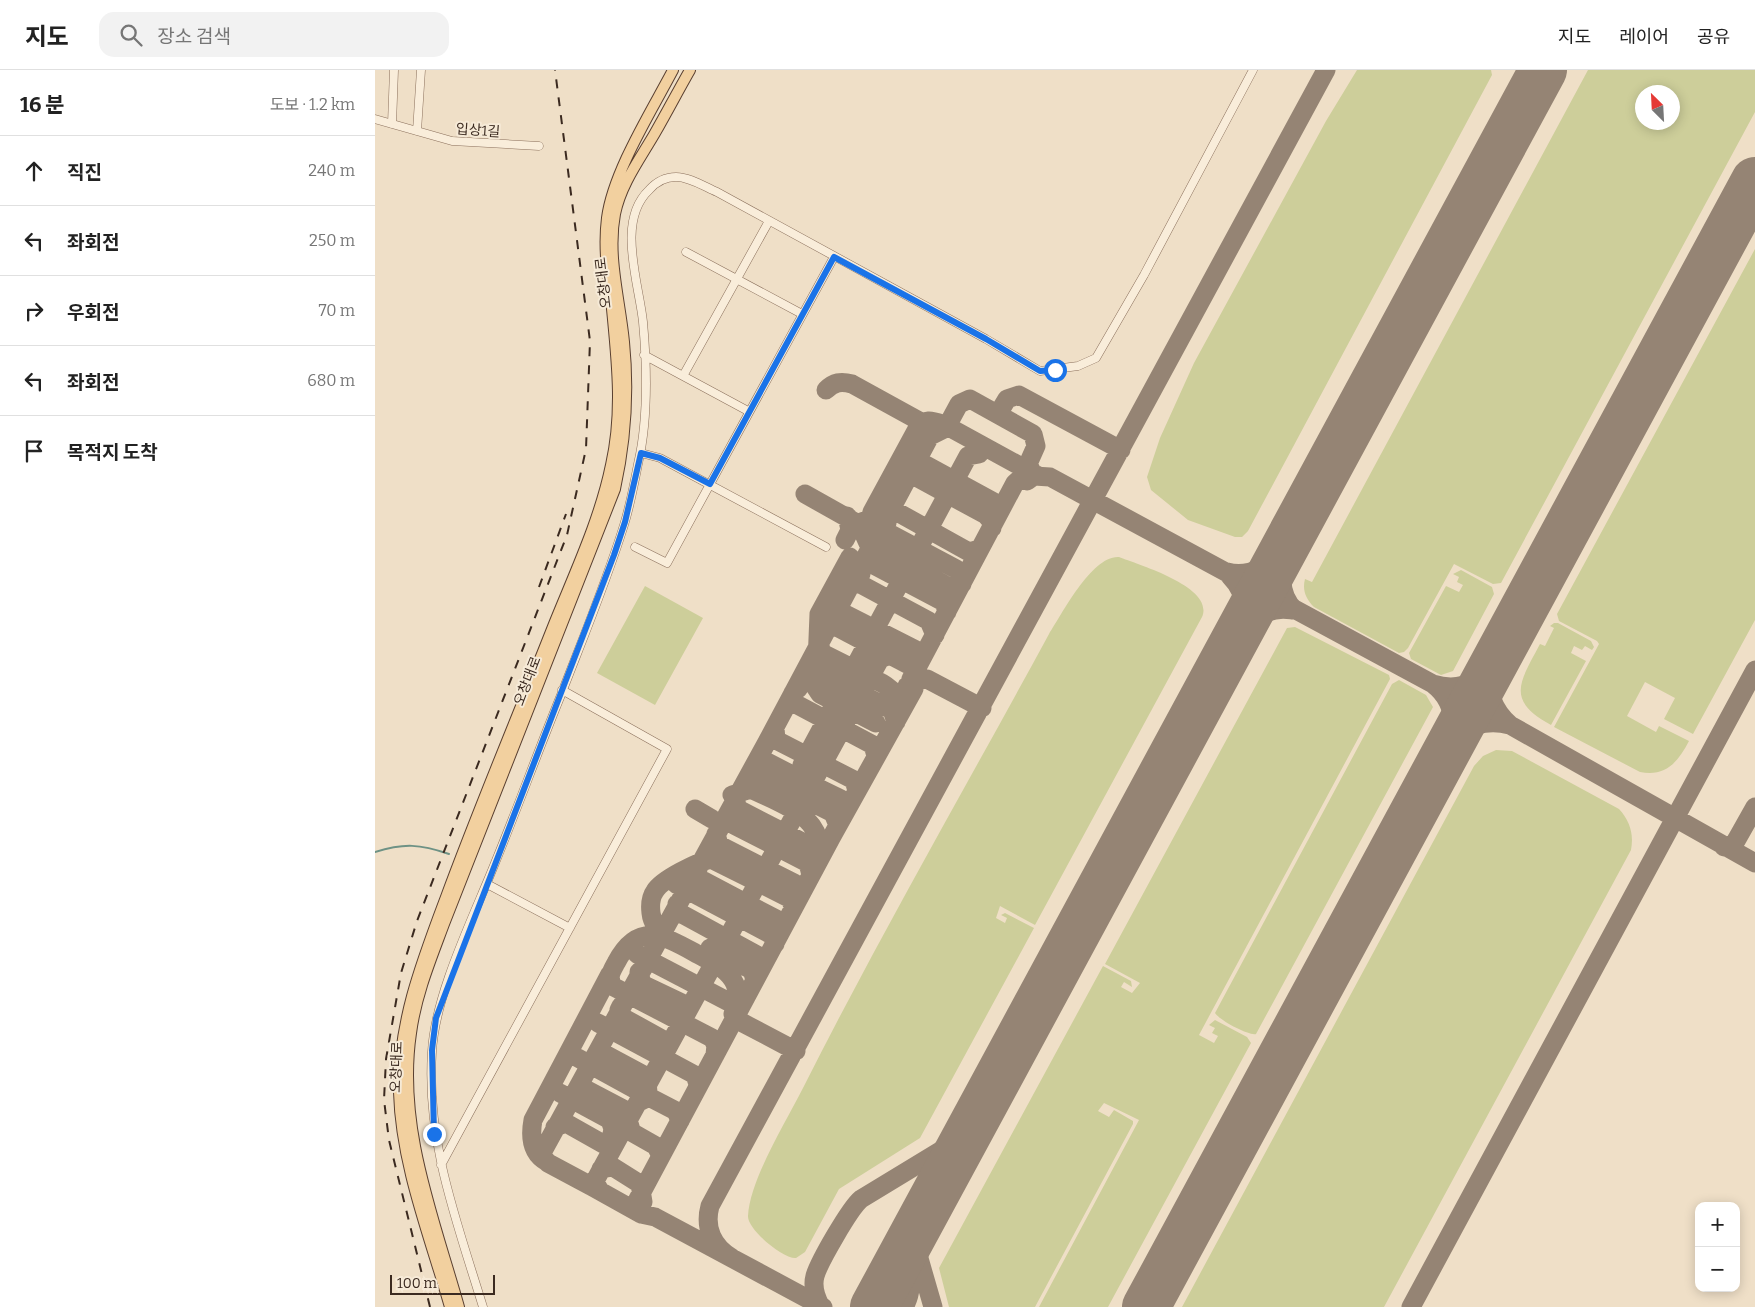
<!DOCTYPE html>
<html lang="ko">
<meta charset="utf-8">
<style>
body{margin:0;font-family:Bitter,"Noto Sans KR",serif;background:#f2f2f2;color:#222}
.controls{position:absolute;right:15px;bottom:15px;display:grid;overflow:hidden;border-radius:10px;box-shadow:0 2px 12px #0003}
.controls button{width:45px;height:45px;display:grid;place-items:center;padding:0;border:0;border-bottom:1px solid #e0e0e0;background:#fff;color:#222;font:25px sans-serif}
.compass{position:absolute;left:1260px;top:15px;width:45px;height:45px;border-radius:50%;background:#fff;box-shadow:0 2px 12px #0003;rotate:336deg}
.scale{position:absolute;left:15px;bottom:12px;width:105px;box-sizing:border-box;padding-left:5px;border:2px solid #3b2a20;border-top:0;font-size:14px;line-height:18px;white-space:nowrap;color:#3b2a20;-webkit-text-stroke:4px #f6ead7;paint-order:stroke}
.stop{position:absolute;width:15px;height:15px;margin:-11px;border:4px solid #1a73e8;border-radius:50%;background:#fff}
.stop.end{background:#1a73e8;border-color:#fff;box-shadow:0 1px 5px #0008}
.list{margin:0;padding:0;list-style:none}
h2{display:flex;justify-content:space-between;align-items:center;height:65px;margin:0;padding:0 20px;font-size:21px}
h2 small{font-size:16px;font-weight:400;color:#767676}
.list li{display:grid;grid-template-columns:32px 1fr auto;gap:15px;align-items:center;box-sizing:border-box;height:70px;padding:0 20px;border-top:1px solid #e0e0e0}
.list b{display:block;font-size:19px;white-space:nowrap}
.list em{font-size:16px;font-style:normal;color:#767676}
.icon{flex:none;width:28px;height:28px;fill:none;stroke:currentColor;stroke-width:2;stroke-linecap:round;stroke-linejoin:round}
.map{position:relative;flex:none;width:1380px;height:1237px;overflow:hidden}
header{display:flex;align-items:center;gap:30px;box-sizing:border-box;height:70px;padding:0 25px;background:#fff;border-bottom:1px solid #e0e0e0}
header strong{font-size:24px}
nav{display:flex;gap:28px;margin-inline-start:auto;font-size:18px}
.search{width:350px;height:45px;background:#f2f2f2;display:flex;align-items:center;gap:12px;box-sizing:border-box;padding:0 18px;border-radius:15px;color:#767676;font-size:19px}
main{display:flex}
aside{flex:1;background:#fff}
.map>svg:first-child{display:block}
.green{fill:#cdce9a;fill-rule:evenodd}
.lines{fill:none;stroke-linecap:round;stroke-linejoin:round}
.stream{stroke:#6e9285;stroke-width:2}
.taxiway{stroke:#958474;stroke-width:19}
.runway{stroke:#958474;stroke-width:48}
.minor-casing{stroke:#8b705c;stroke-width:9}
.major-casing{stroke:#593f30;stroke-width:12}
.minor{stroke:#f9edda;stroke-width:8}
.major{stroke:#f2d09f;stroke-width:10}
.rail{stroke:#3b2a20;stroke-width:2;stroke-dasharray:9 9;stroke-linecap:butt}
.route{stroke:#1a73e8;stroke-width:6}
.labels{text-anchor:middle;stroke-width:4;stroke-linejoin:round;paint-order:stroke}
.street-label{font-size:14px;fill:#3b2a20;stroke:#f6ead7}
</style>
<header>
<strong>지도</strong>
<div class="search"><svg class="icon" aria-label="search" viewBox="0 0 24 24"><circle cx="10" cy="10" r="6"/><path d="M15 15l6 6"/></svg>장소 검색</div>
<nav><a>지도</a><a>레이어</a><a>공유</a></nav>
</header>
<main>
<aside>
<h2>16 분<small>도보 · 1.2 km</small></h2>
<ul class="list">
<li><svg class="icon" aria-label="ahead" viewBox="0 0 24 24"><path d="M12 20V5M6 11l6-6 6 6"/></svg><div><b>직진</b></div><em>240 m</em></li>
<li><svg class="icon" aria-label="left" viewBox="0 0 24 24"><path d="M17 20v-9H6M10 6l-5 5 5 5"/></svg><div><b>좌회전</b></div><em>250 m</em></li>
<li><svg class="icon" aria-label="right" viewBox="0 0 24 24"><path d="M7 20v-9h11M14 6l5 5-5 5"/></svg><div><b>우회전</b></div><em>70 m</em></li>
<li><svg class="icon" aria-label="left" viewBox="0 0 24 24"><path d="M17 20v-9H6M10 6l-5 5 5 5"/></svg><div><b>좌회전</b></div><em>680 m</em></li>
<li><svg class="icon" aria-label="arrive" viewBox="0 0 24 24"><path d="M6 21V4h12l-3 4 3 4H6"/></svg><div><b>목적지 도착</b></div></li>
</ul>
</aside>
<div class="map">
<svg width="1380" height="1237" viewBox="0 0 1380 1237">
<rect width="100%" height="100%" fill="#efdfc7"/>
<!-- green -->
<path class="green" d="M982 0H1116L1117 5 873 461 867 467H860L813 450 776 420 772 407 785 368 819 293 951 51Z
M1213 0H1380V42L1126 513 1118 514 1079 494 1033 578 1029 582 1024 583 939 537C931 529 927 520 930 509L937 512ZM1268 22H1298V52H1268Z
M1380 179V550L1318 664 1289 649 1300 628 1270 612 1252 646 1281 662 1284 656 1314 671C1303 692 1291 707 1265 702L1179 657 1224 574 1222 571 1184 551 1182 544Z
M744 487C764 495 840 517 827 547L660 855 625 836 621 848 630 853 632 848 626 845 630 843 659 858 545 1068 464 1119 430 1182 421 1188C408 1189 372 1159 373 1146 375 1109 411 1052 428 1018 505 865 592 715 674 564 687 544 717 485 744 487Z
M1086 500 1117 517 1119 524 1078 601 1066 605 1036 589 1034 583 1071 516 1084 522 1088 515 1082 512 1084 507 1078 504Z
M270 516 328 548 280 635 222 603Z
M1179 553H1183L1216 571 1219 577 1217 580 1210 576 1207 580 1199 576 1196 583 1211 591 1176 655C1130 630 1145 612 1165 574L1170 576 1179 558 1175 556Z
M920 557 1014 605 1015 609 824 965 839 973 843 966 837 963 840 958 834 955 840 950 872 967 876 973 733 1237H664L764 1050 729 1033 723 1041 734 1047 739 1040 758 1051V1054L660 1237H574L564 1198 728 896 756 911 757 917 749 912 746 917 757 923 765 913 730 894 912 558Z
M1024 610 1051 625 1058 637 881 964C874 966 844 950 840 943L1017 614Z
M1121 680 1137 681 1244 739C1255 751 1259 764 1256 780L1009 1237H807L1099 696 1108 686Z"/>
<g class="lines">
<!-- stream -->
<path class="stream" d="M0 782C29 773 45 774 74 784"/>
<!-- taxiway -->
<path class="taxiway" d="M1149 35 1154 17 1152 0
M451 320C459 312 466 311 477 314L557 358
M623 344 632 329 644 325 746 380
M545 394 537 397 541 407 611 445 616 451 617 458
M551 395 619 432
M652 411 659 406 675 407 1058 614C1080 631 1082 655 1073 680
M430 424 494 460
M512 453 510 446 522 442 594 482 605 479
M493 457 504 458 581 499 585 503 587 514 580 517H574L541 499 538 488 527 491 493 473 484 453 495 449 497 442 542 359C550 347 558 351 570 355L663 406
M470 470 475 460 472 446
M910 477C906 497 902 525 920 540
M475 487 444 544 441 618 445 624 501 653
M852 502C875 508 898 495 911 476
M486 504 485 496 497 494 569 532 572 542
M855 506C869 520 873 539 867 558
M467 508H474L554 551 560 565
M867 558C883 546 896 536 917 540
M444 573 447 583 473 596 475 607 484 603C498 609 521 616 523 632
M436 592 439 600 517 640 521 652
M1116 600C1110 621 1119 641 1135 655L1380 793
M1058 614C1080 621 1098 615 1116 600
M532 616 544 610 552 609 607 638
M424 618 418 623 419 633 498 675 501 686
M400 658 401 670 479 710 482 721
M1074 676C1087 655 1112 649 1135 655
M427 695 593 386 604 384
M427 715 429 711 466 729 471 740
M432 722 429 711 392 692 379 696 382 705 458 743 463 755
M357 725 376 719C405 734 459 749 438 791
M360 729 363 739 439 778 444 790
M320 739 337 749
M359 755 433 793 436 805
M341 764 344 775 419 813 424 818 426 824
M1349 777 1359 774 1362 769 1380 737
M321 799 325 809 401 849 407 859
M301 814 397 865 400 874
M302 834 305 843 384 886
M292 868C284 863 277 853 276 843 275 835 275 828 280 821 287 809 323 792 336 789L414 828 419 837
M335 878 377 900 380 910
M262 884 354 932
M264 902 267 914 307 933
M246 936 244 940 247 947 287 969
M223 953 320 1005 323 1014 322 1019
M368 953 421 981
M340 985 341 975 337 968 239 917C232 908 236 902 241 893 264 849 291 867 324 885 338 893 353 899 360 914 364 924 361 934 358 944
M203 988 274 1027
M217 989 228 983 269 1005 272 1011 273 1023
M185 1023 235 1050 238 1059 237 1064
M199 1023 210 1019 250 1040 256 1060
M264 1032 274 1027 301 1041 305 1051
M244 1055 281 1076 286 1086
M180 1057 191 1053 230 1075
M172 1092C156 1083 155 1066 158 1050L235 904
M226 1099 238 1097 265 1114 268 1132
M214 1115 266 1144 280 1147 448 1237
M216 1116 173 1093 167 1086 168 1081 392 672 555 366 571 358 584 334 595 329 658 364 661 376 653 394 657 402
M225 1121 221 1114V1109L505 589 515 585 536 596 545 592 541 580 470 544 458 547 462 557 515 585
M266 1144 262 1136V1131L456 768 539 619 536 609 640 413 649 405H662
M544 1153 543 1185 558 1237
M357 1188C338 1177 329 1158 335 1136L951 0
M446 1237C441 1228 437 1217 440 1206 444 1192 475 1138 486 1129L593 1064
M495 1237 504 1228
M529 1237C540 1218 533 1205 532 1185
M1036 1237 1380 600"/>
<!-- runway -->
<path class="runway" d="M499 1237 1168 0
M771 1237 1380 111"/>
<!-- minor casing -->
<g class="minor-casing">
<path id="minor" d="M0 49 77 71 164 76
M17 54 19 0
M42 61 46 0
M311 182 427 244
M269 285 373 341
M308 306 394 151
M266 383 285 388 451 477
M260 477 292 493 459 187
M112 814 195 858
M66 1095 292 679 187 620
M108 1237C82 1152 51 1072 57 982 60 924 98 848 120 793 143 737 163 681 186 625 208 568 231 513 249 455 255 436 259 415 263 394 273 351 272 296 268 252 264 213 241 151 274 120 281 112 290 107 301 107 315 107 330 117 342 122L611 269 665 301 703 296 721 288 769 205 878 0"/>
</g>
<!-- major casing -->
<g class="major-casing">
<path id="major" d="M75 1237C55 1167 26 1095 24 1022 23 952 47 891 71 827 105 735 143 645 179 554 200 502 225 449 236 395 248 343 242 291 237 239 233 209 228 179 232 148 238 102 276 42 298 0
M84 1237C59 1148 22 1057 36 963 41 925 56 889 69 854L240 419C251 369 254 322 249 272 245 230 232 186 240 144 246 114 265 89 280 63 292 42 303 21 315 0"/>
</g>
<!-- minor -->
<use href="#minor" class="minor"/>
<!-- major -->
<use href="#major" class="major"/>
<!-- rail -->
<path class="rail" d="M164 517 191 444
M55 1237 14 1070 9 1030 11 989 26 903 42 851 192 465 211 379 215 271 180 0"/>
</g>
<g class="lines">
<!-- route -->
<path class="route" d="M59 1064 57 980 61 948 239 485 250 452 266 383 285 388 335 414 459 187 611 269 665 301 680 300"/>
</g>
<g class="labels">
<!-- street labels -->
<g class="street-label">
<text transform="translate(103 60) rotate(4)" y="5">입상1길</text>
<text transform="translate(228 213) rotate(-97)" y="5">오창대로</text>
<text transform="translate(152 611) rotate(-69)" y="5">오창대로</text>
<text transform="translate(21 997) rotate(-88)" y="5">오창대로</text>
</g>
</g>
</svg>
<div class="controls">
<button>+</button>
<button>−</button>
</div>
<svg class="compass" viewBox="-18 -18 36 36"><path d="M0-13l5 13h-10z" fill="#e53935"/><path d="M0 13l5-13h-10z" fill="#767676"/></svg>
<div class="scale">100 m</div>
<div class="stop" style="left:680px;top:300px"></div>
<div class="stop end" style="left:59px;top:1064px"></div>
</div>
</main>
